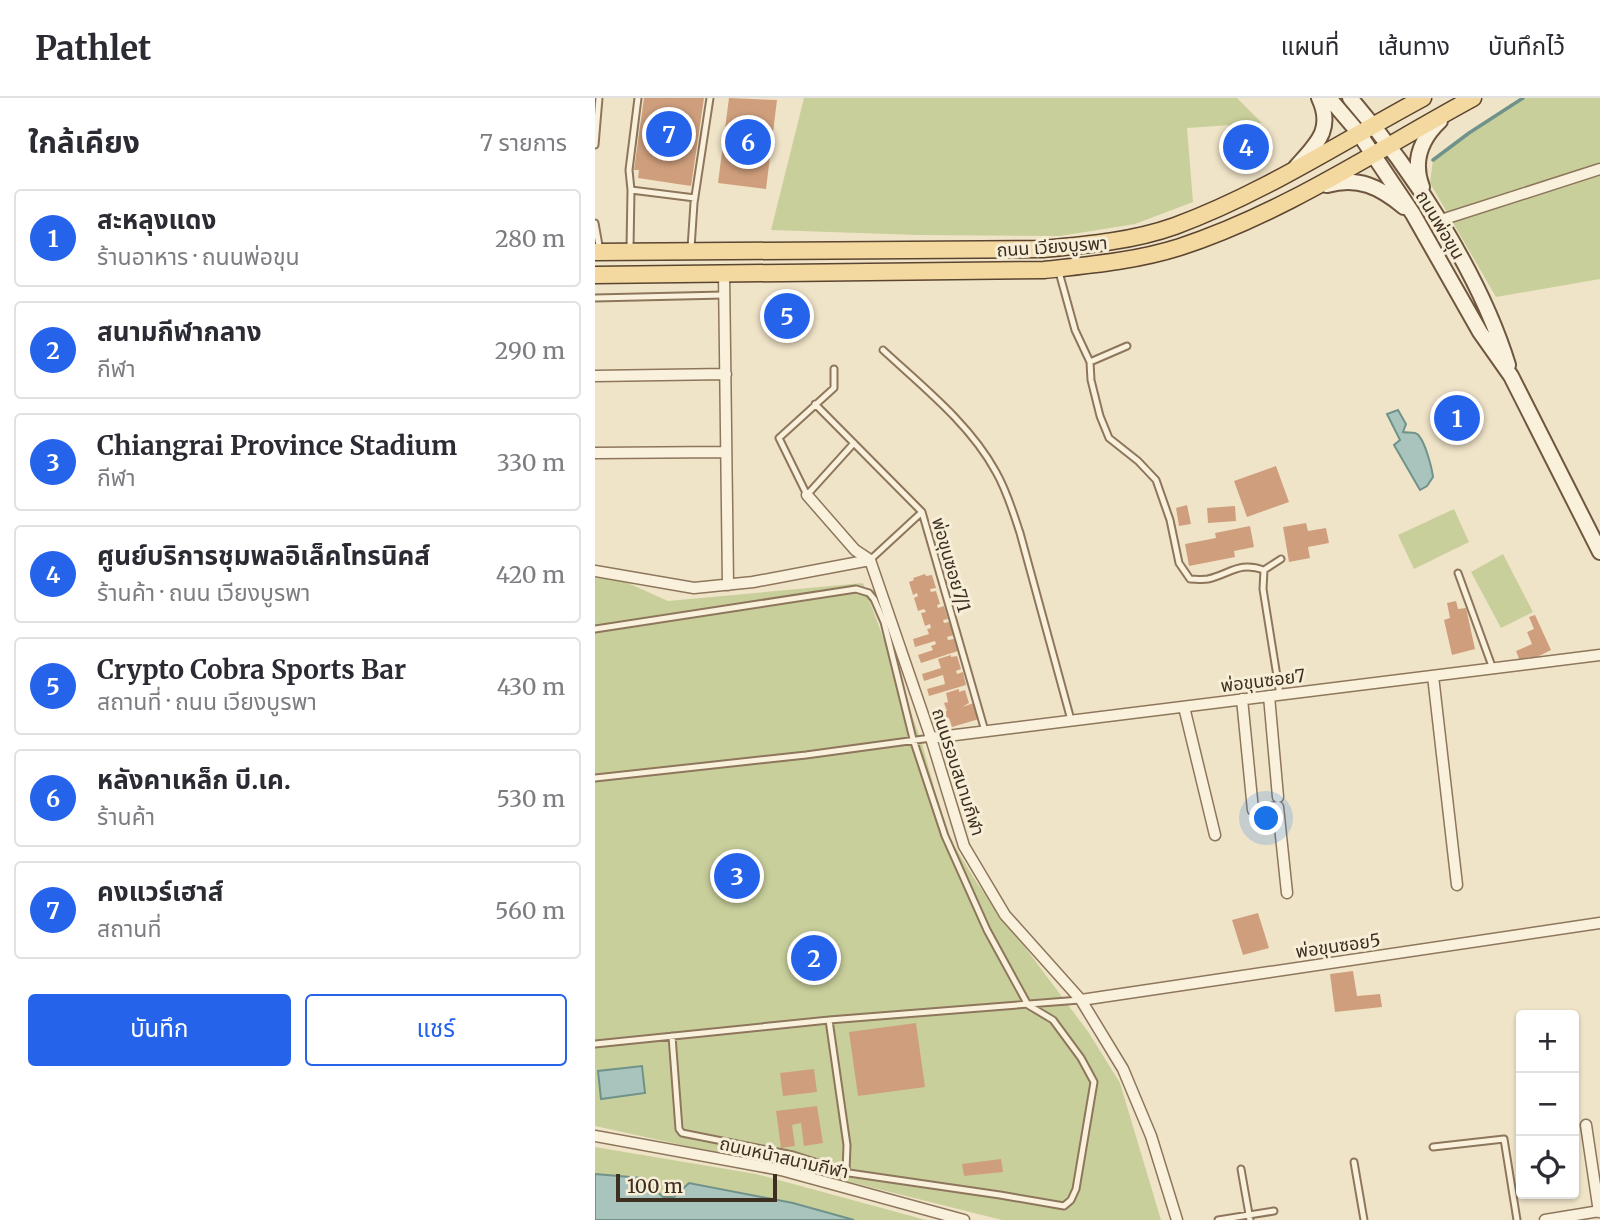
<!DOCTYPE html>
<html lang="th">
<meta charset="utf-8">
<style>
body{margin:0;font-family:Merriweather,"Noto Sans Thai",serif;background:#f2f2f3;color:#2b2b33}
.controls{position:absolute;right:21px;bottom:21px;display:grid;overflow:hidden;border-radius:7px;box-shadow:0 2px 5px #0004}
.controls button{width:63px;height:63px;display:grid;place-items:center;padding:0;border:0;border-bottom:2px solid #e1e1e2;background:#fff;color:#2b2b33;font:35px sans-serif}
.scale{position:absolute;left:21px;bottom:18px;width:161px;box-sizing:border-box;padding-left:7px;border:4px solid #3d2e20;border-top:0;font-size:19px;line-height:24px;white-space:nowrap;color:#3d2e20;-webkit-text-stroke:5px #f7eed8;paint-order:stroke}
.you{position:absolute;left:672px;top:721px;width:24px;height:24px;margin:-18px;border:5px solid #fff;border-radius:50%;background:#1a73e8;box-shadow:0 0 0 10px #1a73e833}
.badge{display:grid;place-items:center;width:46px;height:46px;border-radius:50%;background:#2563eb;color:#fff;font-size:23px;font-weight:700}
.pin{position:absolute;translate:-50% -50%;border:4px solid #fff;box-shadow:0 2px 7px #0006}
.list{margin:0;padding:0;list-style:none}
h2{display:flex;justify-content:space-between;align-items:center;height:91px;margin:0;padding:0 28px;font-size:30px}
h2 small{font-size:23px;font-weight:400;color:#7c7c81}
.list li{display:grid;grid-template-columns:46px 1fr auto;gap:21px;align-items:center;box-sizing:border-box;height:98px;margin:0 14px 14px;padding:0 14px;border:2px solid #e1e1e2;border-radius:7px}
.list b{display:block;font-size:26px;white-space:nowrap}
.list p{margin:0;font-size:23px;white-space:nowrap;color:#7c7c81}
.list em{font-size:23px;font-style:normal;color:#7c7c81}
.actions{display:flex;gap:14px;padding:21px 28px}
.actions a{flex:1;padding:16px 0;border:2px solid #2563eb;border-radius:7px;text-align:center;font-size:24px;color:#2563eb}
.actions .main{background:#2563eb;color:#fff}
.icon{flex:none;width:38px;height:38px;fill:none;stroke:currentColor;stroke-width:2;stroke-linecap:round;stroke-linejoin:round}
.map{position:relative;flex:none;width:1005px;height:1122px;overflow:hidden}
header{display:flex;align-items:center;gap:42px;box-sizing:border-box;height:98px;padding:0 35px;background:#fff;border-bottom:2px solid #e1e1e2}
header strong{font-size:33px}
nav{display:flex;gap:38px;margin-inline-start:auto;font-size:24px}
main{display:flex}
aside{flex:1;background:#fff}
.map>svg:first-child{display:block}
.green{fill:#c9cf9b}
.water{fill:#a9c4bc;stroke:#6f938a;stroke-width:2}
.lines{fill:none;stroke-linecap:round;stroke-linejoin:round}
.stream{stroke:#6f938a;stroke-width:3.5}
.building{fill:#cf9f7d}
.service-casing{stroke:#8d765c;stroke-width:9}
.minor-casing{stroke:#8d765c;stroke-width:13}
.secondary-casing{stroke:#6f573f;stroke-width:18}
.primary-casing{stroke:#5b4430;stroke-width:19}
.service{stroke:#faf1dc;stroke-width:5}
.minor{stroke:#faf1dc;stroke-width:10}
.secondary{stroke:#faf1dc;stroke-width:14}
.primary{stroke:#f3d9a0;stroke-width:16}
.labels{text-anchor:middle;stroke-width:6;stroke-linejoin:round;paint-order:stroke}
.street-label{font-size:18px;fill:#3d2e20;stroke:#f7eed8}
</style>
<header>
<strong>Pathlet</strong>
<nav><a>แผนที่</a><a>เส้นทาง</a><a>บันทึกไว้</a></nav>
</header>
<main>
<aside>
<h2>ใกล้เคียง<small>7 รายการ</small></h2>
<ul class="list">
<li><span class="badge">1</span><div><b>สะหลุงแดง</b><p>ร้านอาหาร · ถนนพ่อขุน</p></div><em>280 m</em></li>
<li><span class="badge">2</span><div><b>สนามกีฬากลาง</b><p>กีฬา</p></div><em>290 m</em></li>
<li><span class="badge">3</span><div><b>Chiangrai Province Stadium</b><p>กีฬา</p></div><em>330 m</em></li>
<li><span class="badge">4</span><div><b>ศูนย์บริการชุมพลอิเล็คโทรนิคส์</b><p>ร้านค้า · ถนน เวียงบูรพา</p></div><em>420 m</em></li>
<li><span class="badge">5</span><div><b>Crypto Cobra Sports Bar</b><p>สถานที่ · ถนน เวียงบูรพา</p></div><em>430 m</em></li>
<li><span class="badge">6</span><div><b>หลังคาเหล็ก บี.เค.</b><p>ร้านค้า</p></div><em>530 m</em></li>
<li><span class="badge">7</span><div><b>คงแวร์เฮาส์</b><p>สถานที่</p></div><em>560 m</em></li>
</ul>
<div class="actions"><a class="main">บันทึก</a><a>แชร์</a></div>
</aside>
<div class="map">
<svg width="1005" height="1122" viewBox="0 0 1005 1122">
<rect width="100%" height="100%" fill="#f0e4c8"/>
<!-- green -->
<path class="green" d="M209 0H642L667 25 592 30 598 104 540 126 465 138 323 137 176 132Z
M927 0H1005V181L901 199 835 85 838 62Z
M859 411 874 444 819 471 803 437Z
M908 456 938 514 906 530 876 474Z
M0 480 24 481 73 503 268 485 326 642 352 736 382 785 494 935 525 985 566 1122H407L263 1086 0 1028Z
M0 1049 161 1076 331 1122H259L198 1105 95 1085 79 1099H68L47 1080 0 1076Z"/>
<!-- water -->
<path class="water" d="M803 312 811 326 808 334C812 335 816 334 820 335 829 337 837 371 838 379L832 388 825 392 799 347 805 342 792 316Z
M47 968 50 995 6 1001 3 973Z
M0 1076 47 1080 68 1099H79L94 1085 198 1105 259 1122H0Z"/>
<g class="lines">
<!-- stream -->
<path class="stream" d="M838 62 874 35 928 0"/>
</g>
<!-- building -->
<path class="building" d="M49 0H109L96 88 43 80 44 72H39Z
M134 0 182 2 171 91 123 85Z
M199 203 201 233 185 231 184 204Z
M681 368 694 404 652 419 639 383Z
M592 407 596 426 584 428 581 410Z
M640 408 641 423 613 425 612 410Z
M711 425 713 433 731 430 734 445 713 449 715 460 694 464 688 429Z
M655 428 659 449 639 453 640 459 594 468 590 446 621 440 620 435Z
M330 476 331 478 337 477 341 490 335 491 336 494 341 493 345 506 342 507 343 510 349 508 353 521 348 522 349 525 354 524 359 537 352 539 353 542 359 541 363 553 326 565 323 557 338 552 336 548 341 546 340 543 320 549 318 541 334 536 332 531 336 530 335 526 330 528 326 515 331 514 329 511 323 513 319 500 323 498 322 495 318 497 314 484 319 482 318 480Z
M861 503 863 511 871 510 880 551 857 557 849 522 855 520 852 505Z
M940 517 956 552 936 562 934 559 925 563 921 553 937 546 932 534 939 531 934 519Z
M356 557V559L362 558 366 571 361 573 362 576 368 574 371 587 334 598 332 591 350 586 348 577 329 583 327 576 346 570 343 561Z
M364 591V594L370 592 374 605 367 609 379 605 384 621 357 629 354 620 346 622 344 615 352 613 349 605 353 604 351 595Z
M663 815 674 850 648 857 637 822Z
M758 873 762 898 785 896 787 909 740 914 735 876Z
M321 925 330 989 263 998 254 934Z
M219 971 222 994 188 998 185 975Z
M222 1008 228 1045 209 1048 206 1025 197 1027 200 1048 186 1050 181 1013Z
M406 1061 408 1074 369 1078 367 1066Z"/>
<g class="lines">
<!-- service casing -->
<g class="service-casing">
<path id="service" d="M0 47 4 0
M36 92 100 100
M0 125 5 153
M35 150 36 92 34 72 43 0
M96 150 99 105 115 0
M464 174 480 232 495 264 496 282 505 318 514 340 543 363 561 382 575 422 584 465 595 481C600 481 607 482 613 481 635 476 644 463 669 472
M0 200 129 197
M288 252C328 289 375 326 401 374 412 393 418 414 425 435L476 622
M495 264 532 248
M239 271V290L184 340 212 397 259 345
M220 306 327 414 390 633
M275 462 327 414
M669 472 668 491 685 597
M669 472 686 461
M863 475 898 571
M0 531 261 491 274 495 279 501 289 524 318 641 350 738 392 832 433 907 458 922 486 960 499 984 481 1091 476 1102 469 1108 405 1097 254 1075 198 1057 87 1035 84 1031 77 938
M0 680 211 657 336 640
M234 922 252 1047 251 1074
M0 946 234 922 485 902
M838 1049 909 1041 922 1122
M759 1064 769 1122
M646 1071 655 1122
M623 1122 679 1113"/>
</g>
<!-- minor casing -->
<g class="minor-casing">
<path id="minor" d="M843 123 1005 71
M129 175 133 487
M0 278 131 276
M0 355 131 354
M212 397 260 452 275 462
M0 473 99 490 158 484 275 462 336 640 369 748 410 817 486 902 528 971 556 1038 582 1122
M838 578 862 787
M674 598 683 699
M647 601 658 712 683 709 692 795
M589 609 620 737
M336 640 1005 557
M486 902 1005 825
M991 1027 1004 1114
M0 1038 186 1072 369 1122
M950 1122 1005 1113"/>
</g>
<!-- secondary casing -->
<g class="secondary-casing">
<path id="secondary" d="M734 0 763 34 818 116 885 234 916 278 1005 454
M755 0C817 71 885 176 913 267
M701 69C721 46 739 32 724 0
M732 87C763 78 785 89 809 109
M827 89C817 63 826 41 845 23"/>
</g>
<!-- primary casing -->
<g class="primary-casing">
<path id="primary" d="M0 154 448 151C492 147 538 143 580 128 667 96 746 44 828 0
M0 177 449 172C495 167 541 163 585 149 689 115 782 52 878 0"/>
</g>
<!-- service -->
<use href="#service" class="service"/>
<!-- minor -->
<use href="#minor" class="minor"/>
<!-- secondary -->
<use href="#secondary" class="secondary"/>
<!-- primary -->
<use href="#primary" class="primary"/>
</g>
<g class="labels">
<!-- street labels -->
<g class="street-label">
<text transform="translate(845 127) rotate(59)" y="6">ถนนพ่อขุน</text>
<text transform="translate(457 149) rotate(-4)" y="6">ถนน เวียงบูรพา</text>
<text transform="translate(356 467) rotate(74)" y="6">พ่อขุนซอย7/1</text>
<text transform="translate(668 583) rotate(-7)" y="6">พ่อขุนซอย7</text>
<text transform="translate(363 674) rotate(72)" y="6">ถนนรอบสนามกีฬา</text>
<text transform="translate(743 848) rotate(-8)" y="6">พ่อขุนซอย5</text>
<text transform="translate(189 1060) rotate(13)" y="6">ถนนหน้าสนามกีฬา</text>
</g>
</g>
</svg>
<div class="controls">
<button>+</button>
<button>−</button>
<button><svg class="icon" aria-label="locate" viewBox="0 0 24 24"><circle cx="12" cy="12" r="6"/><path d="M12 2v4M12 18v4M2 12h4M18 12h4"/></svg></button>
</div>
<div class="scale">100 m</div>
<div class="you"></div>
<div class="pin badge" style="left:862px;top:320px">1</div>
<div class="pin badge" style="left:219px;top:860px">2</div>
<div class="pin badge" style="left:142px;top:778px">3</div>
<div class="pin badge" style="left:651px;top:49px">4</div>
<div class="pin badge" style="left:192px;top:218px">5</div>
<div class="pin badge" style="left:153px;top:44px">6</div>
<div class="pin badge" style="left:74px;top:36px">7</div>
</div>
</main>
